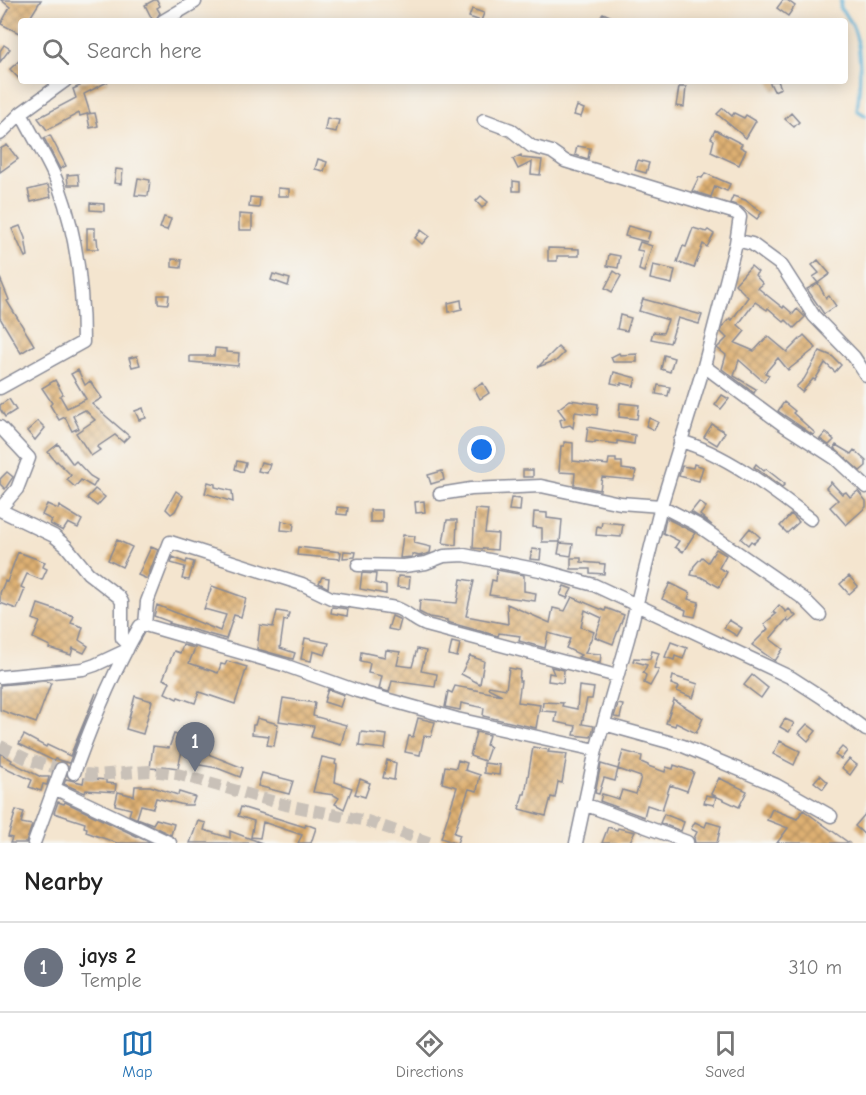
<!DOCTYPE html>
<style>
body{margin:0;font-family:"Comic Neue",sans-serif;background:#f2f2f2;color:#222}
.you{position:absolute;left:482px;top:450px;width:21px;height:21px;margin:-15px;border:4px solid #fff;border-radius:50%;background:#1a73e8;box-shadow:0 0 0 9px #1a73e833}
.badge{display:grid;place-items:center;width:39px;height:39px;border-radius:50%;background:#1f6fb2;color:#fff;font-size:20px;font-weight:700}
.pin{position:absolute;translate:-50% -50px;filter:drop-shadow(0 2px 3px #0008)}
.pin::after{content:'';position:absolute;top:32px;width:21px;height:18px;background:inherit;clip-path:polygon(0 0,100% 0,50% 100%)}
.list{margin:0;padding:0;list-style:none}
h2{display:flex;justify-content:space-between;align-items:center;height:78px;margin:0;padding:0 24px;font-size:26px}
h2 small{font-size:20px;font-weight:400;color:#767676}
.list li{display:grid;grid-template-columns:39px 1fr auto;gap:18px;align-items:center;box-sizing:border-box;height:90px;padding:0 24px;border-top:2px solid #e0e0e0}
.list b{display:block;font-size:22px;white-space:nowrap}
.list p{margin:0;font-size:20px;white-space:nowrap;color:#767676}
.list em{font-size:20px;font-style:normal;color:#767676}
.icon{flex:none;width:33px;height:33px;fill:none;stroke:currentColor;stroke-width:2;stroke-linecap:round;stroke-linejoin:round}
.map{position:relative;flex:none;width:866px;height:843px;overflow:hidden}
.search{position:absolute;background:#fff;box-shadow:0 3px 15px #0003;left:18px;right:18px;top:18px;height:66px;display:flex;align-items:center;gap:15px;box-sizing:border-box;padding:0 21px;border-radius:6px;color:#767676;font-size:22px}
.sheet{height:168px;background:#fff}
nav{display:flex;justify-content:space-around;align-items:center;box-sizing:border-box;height:84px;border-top:2px solid #e0e0e0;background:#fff;font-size:16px;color:#767676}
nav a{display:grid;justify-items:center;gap:3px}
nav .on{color:#1f6fb2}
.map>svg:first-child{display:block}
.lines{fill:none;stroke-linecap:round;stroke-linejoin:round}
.stream{stroke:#5bb2d8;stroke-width:3}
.building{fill:url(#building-cross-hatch)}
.minor-tunnel{stroke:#c9c1b8;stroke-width:12;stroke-dasharray:12 6;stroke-linecap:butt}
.minor-casing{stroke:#888a96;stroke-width:15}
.minor{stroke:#fff;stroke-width:12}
</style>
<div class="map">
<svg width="866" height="843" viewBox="0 0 866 843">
<defs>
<pattern id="building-cross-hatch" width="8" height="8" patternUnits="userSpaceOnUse" patternTransform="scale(1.5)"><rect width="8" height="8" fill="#deb072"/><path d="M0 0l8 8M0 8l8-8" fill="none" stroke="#b39061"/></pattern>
</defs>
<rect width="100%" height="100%" fill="#f6f6f2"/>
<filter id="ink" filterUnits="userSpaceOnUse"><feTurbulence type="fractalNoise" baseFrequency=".0167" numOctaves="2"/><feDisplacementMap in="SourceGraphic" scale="12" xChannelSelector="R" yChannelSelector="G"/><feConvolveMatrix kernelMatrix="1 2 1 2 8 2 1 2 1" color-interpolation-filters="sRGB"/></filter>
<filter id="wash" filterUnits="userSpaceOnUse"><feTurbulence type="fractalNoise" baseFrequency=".008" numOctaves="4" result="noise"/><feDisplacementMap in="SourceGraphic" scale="24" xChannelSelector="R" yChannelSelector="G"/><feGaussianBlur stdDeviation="1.35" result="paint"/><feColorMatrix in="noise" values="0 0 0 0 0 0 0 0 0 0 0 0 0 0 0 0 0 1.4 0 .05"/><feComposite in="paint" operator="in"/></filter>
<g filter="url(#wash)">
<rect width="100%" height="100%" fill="#f4e5cf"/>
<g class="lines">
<!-- stream -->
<path class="stream" d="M841 0 840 9C865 29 861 80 857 110L866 116"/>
</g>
<g id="blocks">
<!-- building -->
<path class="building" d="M1 0H41L28 21H21V34L1 24 10 7Z
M154 0H157L160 6 157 8 160 13 155 21H153L145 5Z
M783 0H787L795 6 788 16 777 8Z
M472 9 484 13 481 21 469 17Z
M603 13 621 21H599Z
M4 45 10 49 0 62V51Z
M21 59V81L10 69Z
M77 81H109L84 94 90 113 80 116 79 113 47 130 38 118 76 98 73 89 80 86Z
M769 81H778L781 88 774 91Z
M679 87H686L684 107 676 106Z
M577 106 584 109 581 117 574 115Z
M723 108 732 116 734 113 744 118 746 115 756 121 746 138 717 114Z
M95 113 98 126 90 128 87 114Z
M791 113 799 122 794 127 785 119Z
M327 118 339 120 336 132 325 130Z
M715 130 742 144 740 147 746 150 739 165 711 152 714 140 711 138Z
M50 135 66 166 60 169 44 138Z
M7 145 18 159 0 172V149Z
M577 146 590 148 588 159 575 155Z
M521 155 522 158 542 160 540 175 531 174 532 162 518 169 513 159Z
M318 159 327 162 324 171 315 169Z
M638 160 649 163 646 173 635 170Z
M116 169 123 170 121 184 114 183Z
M705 173 730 184 727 191 715 186 711 197 692 191 699 177 702 178Z
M78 174 79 185H68L67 175Z
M138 178 150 180 148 196 135 195Z
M513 181 520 182V191H513Z
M48 185 51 197 31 202 28 190Z
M278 188 289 189V196H278Z
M481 196 488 202 482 208 476 201Z
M733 196 745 200 762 212 757 219 741 207 730 203Z
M250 197 260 198 259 208 249 207Z
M90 203 104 204V211L90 210Z
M239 214 252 215V230H239Z
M164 217 171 219 167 230 160 228Z
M20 226 25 238 28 256 25 257 12 229Z
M628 226 650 232 647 242 625 236Z
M87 228H95V238H97L98 249H87Z
M693 228 706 232 708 230 714 234 707 247 703 244 694 268 677 262 683 246 686 247Z
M421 230 429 236 422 244 415 238Z
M640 242 652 246 644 272 639 270 643 251 637 250Z
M548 248 579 249V256H557V261H548Z
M609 254 620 256 618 268 607 266Z
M172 259 182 260 181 268 172 267Z
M818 260 830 274 818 283 826 298 829 296 836 306 824 314 807 289 818 283 813 277 819 273 812 265Z
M653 265 675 270 672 284 650 279Z
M751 266 758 272 755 275 763 284 758 288 783 308 784 306 793 314 797 309 805 317 794 328 786 320 784 322 768 308 767 310 755 302 738 325 745 331 735 343 754 351 768 336 787 352 804 335 816 348 788 370 778 358 765 373 769 375 764 382 739 360 734 376 756 389 754 393 722 369 726 355 717 348 727 338 721 332 723 326 730 318 732 320 748 297 735 284Z
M614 271 621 276 612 292 605 288Z
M273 274 290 279 288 286 271 280Z
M0 278 9 300 7 301 34 345 21 353 0 318Z
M158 295H169L168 304 158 303Z
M643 299 702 315 699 324 678 318 670 343 651 339 653 332 663 333 668 320 639 311Z
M461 300 462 309 449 312 448 303Z
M620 315 631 318 627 331 617 329Z
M558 347 564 353 555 362 554 361 538 367Z
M215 348 226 349V352L239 353 238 366 190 362V356H214Z
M820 351 832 356 841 365 835 372 825 363 815 380 813 379 802 392 796 387 804 379Z
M619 353 620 355 637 354V362H613L611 357Z
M664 355 674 358 670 372 661 369Z
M137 356 140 365 132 367 129 358Z
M78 370 85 385 90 381 102 398 92 404 129 436 123 442 115 435 97 447 100 450 91 456 76 433 95 420 85 410 73 416 79 428 72 431 65 417 59 420 50 405 52 403 42 388 55 380 63 394 60 396 67 408 86 399 71 374Z
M614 372 636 378 634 386 621 383V385L611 383Z
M483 383 489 393 480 399 474 388Z
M658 385 670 387 668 396 656 394Z
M722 395 729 399 721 409 715 405Z
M9 399 16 410 5 417 0 409V405Z
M570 400 598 404 597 415 575 412 573 428 570 425 562 427 560 420 565 418 558 409Z
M784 402 795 411 793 413 815 433 813 435 778 411Z
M620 403 639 405 637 419 619 417Z
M143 408 146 418 139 420 135 411Z
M649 418 658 422 654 430 646 426Z
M38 421 45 428 35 440 27 431Z
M712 424 725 432 717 445 704 437Z
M588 427 635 435 634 444 617 441V444L595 441V443L586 442Z
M826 432 834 440 829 445 820 439Z
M564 442 573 443V461L608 465 609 459H616V462H622V469L636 471 634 480 602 477 600 490 574 485 575 473 559 472 561 446H564Z
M58 444 73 464 76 461 90 476 97 480 93 487 81 480 75 487 67 480 71 475 57 461 56 462 48 452Z
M836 445 851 454 854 450 866 461V466L860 471 834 448Z
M489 446 494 454 484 460 479 453Z
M237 461 246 463 243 472 235 469Z
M261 462 270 464 267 473 258 471Z
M694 464 703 467 699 481 679 476 682 466 693 468Z
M756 464 764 471 766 469 785 484 782 487 754 467Z
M523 470H533V477H523Z
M442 471 444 480 431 484 428 475Z
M7 472 13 477 5 489 0 484V479Z
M208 482 215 484V487L232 491 233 502 205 493Z
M831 482 842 494 846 492 850 497 858 491 866 501V507L846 525 830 507 838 500 826 488Z
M95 489 105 497 97 506 87 498Z
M176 491 183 496 175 511 171 514 166 509Z
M511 498 521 499 520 511 509 510Z
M424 501 425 512 416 513 415 502Z
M699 502 706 507 700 515 712 525 691 512Z
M47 504 58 509 59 506 82 520 78 528 68 523 63 531 50 524 52 520 42 515Z
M337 507 348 508 347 515 337 514Z
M475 509 488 510 485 533 498 534 497 550 473 548Z
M370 510H382V522H370Z
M534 512 547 513V518L562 520 560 542H542V528L533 527Z
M791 514 799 522 787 533 780 526Z
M666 518 695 533 683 552 675 547 679 541 663 533Z
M447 520H457L456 545 443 543Z
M282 521 294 523 293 531 281 530Z
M602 522 623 524 621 537 596 535 597 526 601 527Z
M750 528 760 537 754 543 751 541 748 545 741 539Z
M403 535 415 536 414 543 431 547 430 553 419 556 412 554V557L400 558Z
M117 540 132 547 122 567 108 560Z
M560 543 573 544 571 556 558 554Z
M151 547 158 550 147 579 138 575Z
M298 547 341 552 340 559 297 555Z
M532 549 541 550 540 560 530 559Z
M716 549 726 555 719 568 727 572 719 587 701 577 691 575 694 566 702 557 708 562Z
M344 551 356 552 355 557 343 558Z
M18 552 45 562 43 567 47 569 42 580 27 574 21 587 25 589 17 609 0 603V593L5 581 7 582Z
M173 557 186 563 187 560 194 562 189 580 182 579 185 567 171 563Z
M571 558H581V562L605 564 604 574 590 573V569H571Z
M497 570 524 575V591L536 593 535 601 489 595 492 580 496 581Z
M362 573 376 574 375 583 386 586V594L360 589Z
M398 576 410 577 409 588 397 587Z
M849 576 858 586 849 594 840 584Z
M322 577 329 578 328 588 319 583Z
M461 579 474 581 466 616 508 624 507 604 550 623 553 608 565 611 572 597 605 611 606 608 624 615 613 644 595 637 602 618 585 610 581 627 594 632 585 653 601 654 600 663 578 657 581 655 566 648 570 639 548 633 545 648 519 641 520 636 499 633 498 636 447 622V620L429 617 419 612 420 600 457 603Z
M670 583 690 593 688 599 699 602 695 617 685 615 686 610 662 599Z
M212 586 246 598 241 617 234 615 226 639 169 623 170 622 154 616 157 605 220 631 226 615 204 609Z
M564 586 572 589 567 598 560 595Z
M38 604 74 616 71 623 83 627 79 640 88 646 84 653 73 648 71 655 49 648 50 646 33 638 40 622 33 619Z
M779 605 786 612 789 609 796 616 789 622 787 619 770 639 783 649 775 661 752 645 768 629 764 624 776 614 773 612Z
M332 607 348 609 347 616 331 613Z
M277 611 289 613 287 621 284 620 280 648 295 653 293 659 257 649 260 625 273 627Z
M392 616 401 620 398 631 388 629Z
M729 620 742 628 737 636 724 628Z
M305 638 329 643 325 655 313 651 311 661 301 659Z
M452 642 460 644 457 657 449 655Z
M671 642 687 648 683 659 675 656 674 660 665 657Z
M183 645 195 648 189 663 218 673 221 664 225 665 227 661 247 667 235 704 199 692 195 703 178 697 177 699 165 693 170 682 163 679 174 651 180 653Z
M417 649 426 651 421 671 437 674 435 687 392 681 389 692 379 689 382 676 368 673 370 663 360 661 361 652 385 657 386 650 400 652 397 665 412 667Z
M652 651 659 653 654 668 659 670 650 686 644 683 646 675 643 673 647 665 633 661 634 658 650 659Z
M470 656 484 661 480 684 461 674Z
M551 667 564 670 563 683 548 681 549 673 554 674Z
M509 668 520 670 519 681H521L518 702 540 705 536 728 483 716 484 708 461 703 460 710 445 707 448 691 452 693 455 686 502 695 488 688 489 686 506 689Z
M752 675 768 688 761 698 744 685Z
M673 676 698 684 693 698 677 691 679 687 671 684Z
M45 681 51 683 36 723 0 710V685Z
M579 686 594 688 592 699H587L582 724 594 726 591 737 574 735 576 726 555 722 557 712 542 711 543 702 563 703 562 706 577 709Z
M328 689 344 695 340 707 324 702Z
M96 693 69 763 55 759 54 761 19 744 24 735 46 747 47 745 70 756Z
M135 696 152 701 143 734 126 729Z
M283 698 315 703 313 716 346 725 341 745 311 737 314 726 279 721Z
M674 700 703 718 696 733 676 723 675 726 666 723Z
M618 704 623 705 620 718 614 717Z
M257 718 278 724 274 746 267 745 269 736 252 734 253 725H255Z
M418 718 435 722 431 737 424 736 420 755 405 752 409 736 413 737Z
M785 719 794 723 789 732 780 727Z
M807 724 816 731 808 741 799 733Z
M361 732 387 735 385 749 359 746Z
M476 732 489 735 486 745 490 747 485 761 470 756Z
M174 734 185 738 178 768 163 766 162 769 150 768 153 746 169 748Z
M780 741 800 751 794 765 773 754Z
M533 747 549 750 548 752 567 754 562 783 558 782 555 798 551 797 546 816 519 809 523 794H525Z
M842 747 847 751 841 759 835 755Z
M198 750 243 768 240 777 217 768 194 764Z
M623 751 642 756 641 762 648 765V766L665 772 666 767 673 769 674 765 694 772 687 791 670 785 662 810 647 805 644 817 600 801 602 794 619 799 622 790 636 794 641 777 618 769Z
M0 753 12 760 11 762 41 777H49L47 785 43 784 41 791 29 787 32 780 0 765Z
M322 757 336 760 335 764 337 765 335 782 352 788 344 809 335 804 339 798 334 795 313 792Z
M849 759 857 765 850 775 842 768Z
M387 760 396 763 394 780 383 778Z
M458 760 467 763 465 770 480 775 477 791 469 789 454 833 460 835 457 843H455L441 838 457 787 442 783 445 766 456 768Z
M484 763 500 765 499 775 484 773Z
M601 764 618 769 615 781 604 778 599 794 595 793Z
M262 773 293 781 289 794 258 786Z
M820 775 828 782 823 789 814 782Z
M84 778 106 780V783L116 784 115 792 86 790 85 793 64 784 66 779 83 783Z
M719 778 747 791 739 807 711 794Z
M360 779 370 783 365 797 355 794Z
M135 786H150L178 795 179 792 195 797 192 805H184L156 798 153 808 141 805 137 818 153 824 156 819 174 824 171 835 129 815 131 809 115 805 118 792 134 796Z
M706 795 716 797 714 805 704 803Z
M58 802 64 804 65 802 151 843H117L86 832 87 828 84 827 85 823 54 813Z
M241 807 305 827 306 824 316 828 311 843H298L302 835 263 822 260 838 251 837 254 821 238 816Z
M772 809 797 819 803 810 849 843H777L788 828 767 820Z
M16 810 24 812 21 823 32 825 26 843H10L12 838 8 837Z
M866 813V836L855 826Z
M664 814 684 822 681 831 660 823Z
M198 821 206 823 204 830 230 838V831L262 843H190Z
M695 822 705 827 707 822 721 826 717 843H695L694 838 697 832 691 829Z
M608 827 617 830 618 828 635 832 629 843H602Z"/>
</g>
</g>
<g filter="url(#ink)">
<use href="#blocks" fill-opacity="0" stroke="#888a96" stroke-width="1.5"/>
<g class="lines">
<!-- minor-tunnel -->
<path class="minor-tunnel" d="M0 746 29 760 74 773 96 775 150 771 177 774 286 805 367 821 431 843"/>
<!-- minor casing -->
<g class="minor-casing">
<path id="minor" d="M163 21 195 2
M484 120 511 130 531 146 552 152 565 161 736 213 740 217 736 243 704 366 661 506 628 639 596 750 576 843
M0 134 21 113 65 81
M736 243 740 241 752 244 782 266 814 316 854 357 866 375
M704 366 782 424 836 459 866 487
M0 388 83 342C83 291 77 236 59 187 50 162 33 138 21 113
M0 427 29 458 17 489 0 509
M680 441C725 453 774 491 811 519
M440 494 471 489 541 486 620 503 661 506 696 524 773 577 804 599 820 615
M0 510 54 536 66 546 88 573 119 597 122 602V638L129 645
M358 565 404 566 426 563 444 556 464 555 540 570 594 585 792 678 823 698 866 730
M145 625 147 602 170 542 302 584 331 598 396 608C408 612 414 621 426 625L617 676
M0 677 83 669 95 665 127 650
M604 724 683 746 776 785 831 816
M74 773C92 723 113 671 140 626L145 625 284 665 357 691 457 719 596 750
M54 788 170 843
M584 804 687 842
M34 843 61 769"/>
</g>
<!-- minor -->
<use href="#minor" class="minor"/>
</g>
</g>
</svg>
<div class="you"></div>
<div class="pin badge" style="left:195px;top:772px;background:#6b7280">1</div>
<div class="search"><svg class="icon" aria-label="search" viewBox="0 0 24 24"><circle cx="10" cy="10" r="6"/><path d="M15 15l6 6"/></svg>Search here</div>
</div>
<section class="sheet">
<h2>Nearby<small></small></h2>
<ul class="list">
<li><span class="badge" style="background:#6b7280">1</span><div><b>jays 2</b><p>Temple</p></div><em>310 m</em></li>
</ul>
</section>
<nav>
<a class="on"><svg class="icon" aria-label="map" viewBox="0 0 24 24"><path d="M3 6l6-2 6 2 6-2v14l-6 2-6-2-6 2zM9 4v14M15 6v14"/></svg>Map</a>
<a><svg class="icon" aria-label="directions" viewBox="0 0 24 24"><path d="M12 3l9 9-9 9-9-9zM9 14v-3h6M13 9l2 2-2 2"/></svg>Directions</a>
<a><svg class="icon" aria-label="saved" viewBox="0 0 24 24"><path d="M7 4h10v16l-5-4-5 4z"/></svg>Saved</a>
</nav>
